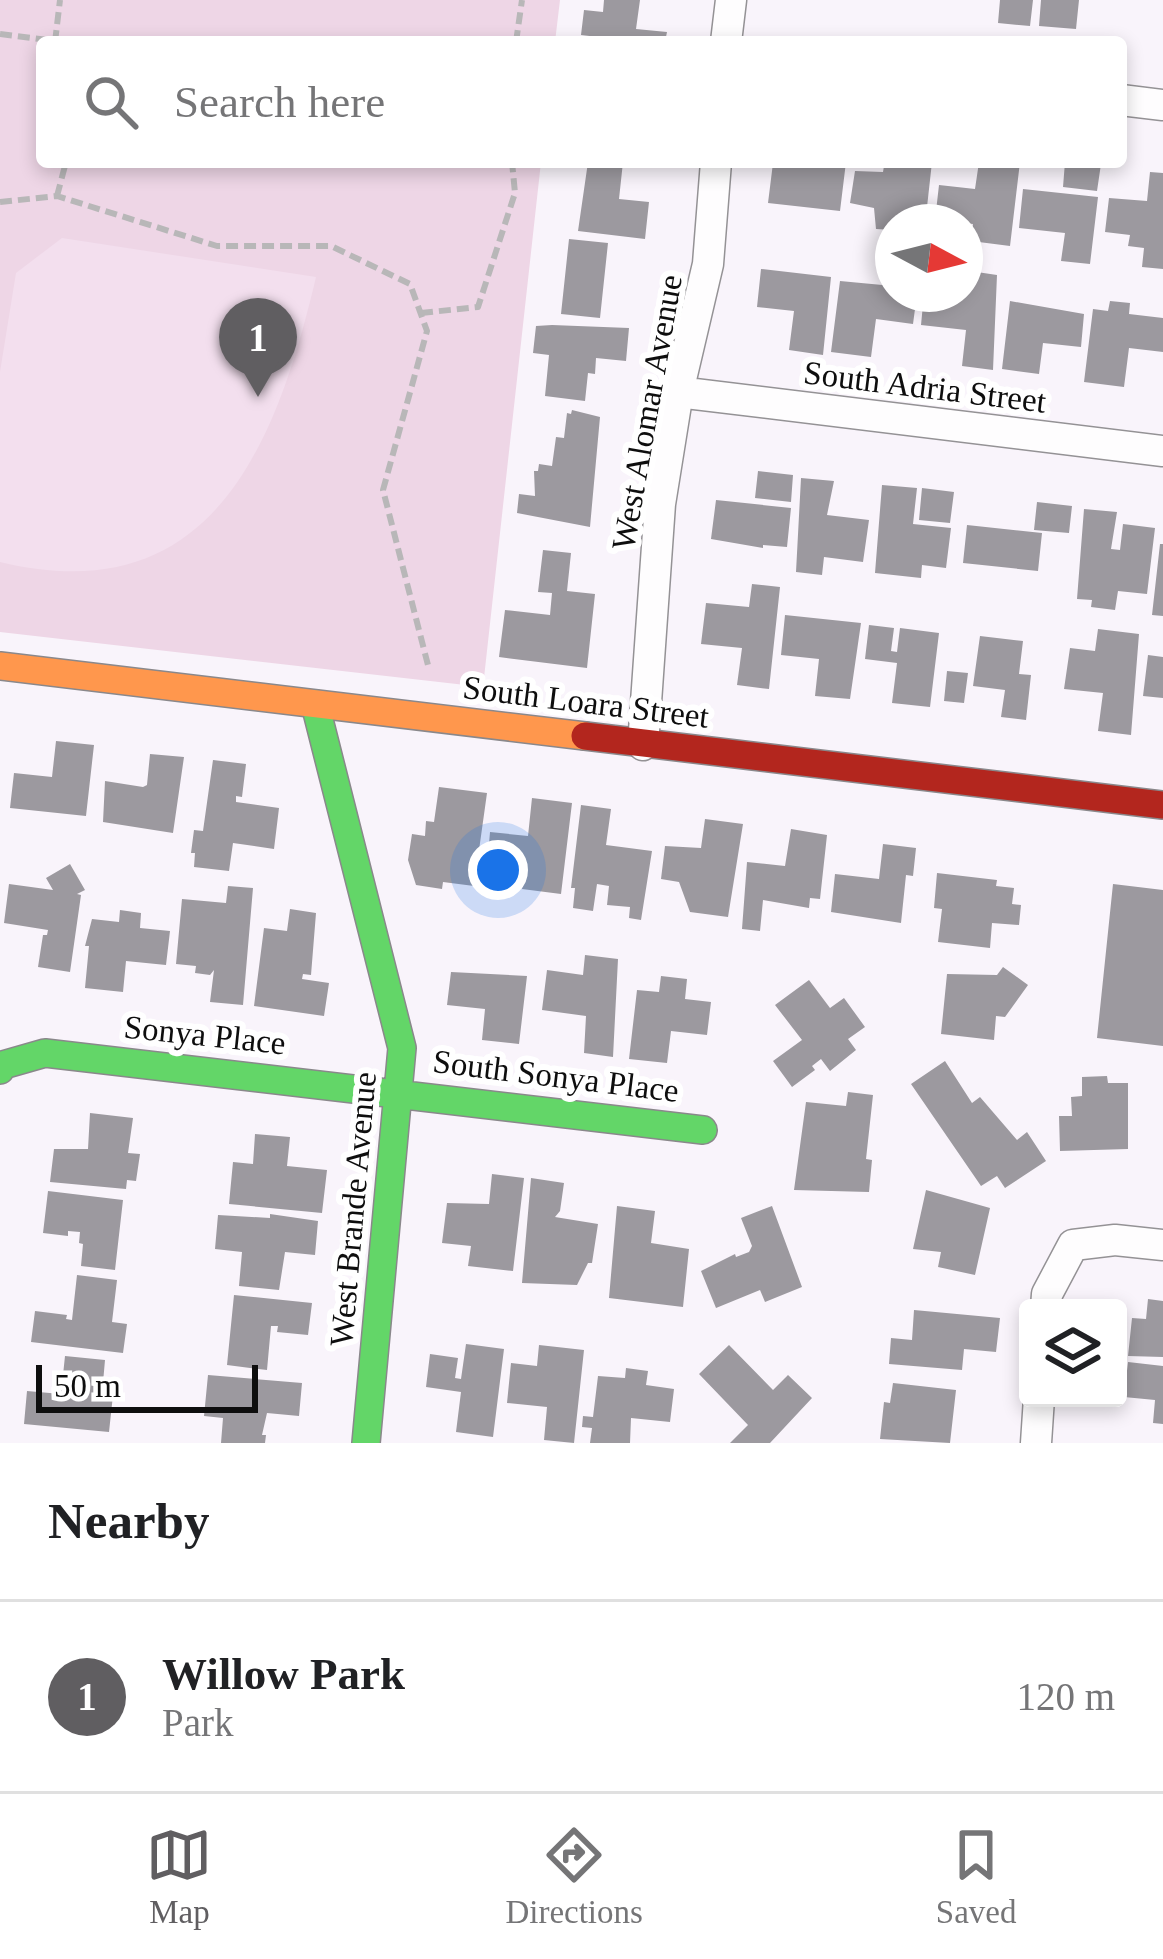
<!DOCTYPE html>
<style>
body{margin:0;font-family:Georgia,serif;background:#f6f6f6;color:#202124}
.controls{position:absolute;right:36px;bottom:36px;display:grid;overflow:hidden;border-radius:12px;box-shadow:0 6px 18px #0003}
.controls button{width:108px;height:108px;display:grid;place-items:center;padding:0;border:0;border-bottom:3px solid #e0e0e0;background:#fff;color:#202124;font:60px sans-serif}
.compass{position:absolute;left:875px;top:204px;width:108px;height:108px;border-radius:50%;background:#fff;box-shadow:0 6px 18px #0003;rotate:97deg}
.scale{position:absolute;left:36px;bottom:30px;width:222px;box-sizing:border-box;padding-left:12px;border:6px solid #0e0e0e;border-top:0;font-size:33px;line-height:42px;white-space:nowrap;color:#0e0e0e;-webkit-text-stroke:9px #fff;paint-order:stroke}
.you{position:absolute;left:498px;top:870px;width:42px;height:42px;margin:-30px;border:9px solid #fff;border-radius:50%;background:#1a73e8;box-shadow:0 0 0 18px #1a73e833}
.badge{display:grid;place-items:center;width:78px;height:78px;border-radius:50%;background:#605e61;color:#fff;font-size:39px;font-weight:700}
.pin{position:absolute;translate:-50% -99px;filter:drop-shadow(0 3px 6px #0008)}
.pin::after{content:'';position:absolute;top:63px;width:42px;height:36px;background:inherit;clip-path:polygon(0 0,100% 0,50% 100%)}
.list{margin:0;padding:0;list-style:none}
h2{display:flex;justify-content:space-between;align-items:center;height:156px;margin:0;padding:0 48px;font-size:51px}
h2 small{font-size:39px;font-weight:400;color:#757577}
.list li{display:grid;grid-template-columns:78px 1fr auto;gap:36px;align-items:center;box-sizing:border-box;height:192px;padding:0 48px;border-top:3px solid #e0e0e0}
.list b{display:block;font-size:45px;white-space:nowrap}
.list p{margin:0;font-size:39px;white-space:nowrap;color:#757577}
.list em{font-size:39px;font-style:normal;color:#757577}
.icon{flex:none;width:66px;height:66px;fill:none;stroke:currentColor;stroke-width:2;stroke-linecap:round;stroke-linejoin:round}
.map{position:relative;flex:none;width:1163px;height:1443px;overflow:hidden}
.search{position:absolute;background:#fff;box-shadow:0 6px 18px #0003;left:36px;right:36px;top:36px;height:132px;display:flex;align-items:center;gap:30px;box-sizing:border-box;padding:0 42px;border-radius:12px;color:#757577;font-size:45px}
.sheet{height:348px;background:#fff}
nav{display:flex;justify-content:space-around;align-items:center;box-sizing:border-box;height:168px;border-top:3px solid #e0e0e0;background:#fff;font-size:33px;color:#757577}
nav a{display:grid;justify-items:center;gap:6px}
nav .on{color:#605e61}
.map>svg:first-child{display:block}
.green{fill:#eed6e6}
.pitch{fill:#f3dfee}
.building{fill:#9c999f}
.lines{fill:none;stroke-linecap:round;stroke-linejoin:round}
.street-casing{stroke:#949295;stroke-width:33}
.fast-casing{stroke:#8a888b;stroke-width:30}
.slow-casing{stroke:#8a888b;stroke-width:30}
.jam-casing{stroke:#8a888b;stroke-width:30}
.path{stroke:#b8b7b8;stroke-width:6;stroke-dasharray:12 6;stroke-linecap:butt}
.street{stroke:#fefdfe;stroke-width:30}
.fast{stroke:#63d668;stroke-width:27}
.slow{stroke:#ff974d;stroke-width:27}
.jam{stroke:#b3261e;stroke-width:27}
.labels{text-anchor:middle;stroke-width:12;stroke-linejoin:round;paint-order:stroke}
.street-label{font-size:33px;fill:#0e0e0e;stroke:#fff}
</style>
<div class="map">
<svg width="1163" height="1443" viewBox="0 0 1163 1443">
<rect width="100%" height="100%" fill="#f9f4fb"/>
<!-- green -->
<path class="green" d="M0 0H560L555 42H42V162H541L483 687 0 632Z"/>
<!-- pitch -->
<path class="pitch" d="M62 238 316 277C276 446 211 613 0 562V372L16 273Z"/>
<!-- building -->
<path class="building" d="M604 0H640L636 29 667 32 665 42H597L598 37 581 35 584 10 603 12Z
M1000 0H1033L1030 26 998 23Z
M1041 0H1079L1076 29 1039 26Z
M588 162H623L619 199 649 202 645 239 578 231Z
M846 162 840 211 768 203 773 163Z
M894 162H932L926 216 899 213 893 230 876 229 874 208 850 203 855 171 883 172 884 166 894 167Z
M979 162H1020L1010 246 971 241 973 224 935 220 939 185 975 189Z
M1065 162 1101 164 1097 191 1063 187Z
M1150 172 1163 173V269L1142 267 1144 248 1128 246 1130 235 1105 232 1109 198 1147 201Z
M1023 189 1098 197 1090 264 1061 261 1065 233 1019 228Z
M569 239 608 243 600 318 561 314Z
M761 269 831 277 823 355 789 350 794 311 757 307Z
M970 271 997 275 993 370 962 366 966 330 921 325 924 294H965Z
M840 281 893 286V294H917L913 324 876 319 871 357 831 352Z
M1010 301 1084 314 1081 347 1043 343 1039 374 1002 369Z
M1110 301 1130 303 1129 314 1163 318V352L1129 348 1124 387 1084 382 1093 309 1108 311Z
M552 325 629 328 626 361 596 358 595 374 588 373 585 401 545 396 549 355 533 353 536 326Z
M572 410 600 417 590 527 517 513 519 494 535 496 534 471H538L539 464 552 466 556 437 564 438 567 413 571 414Z
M758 471 793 475 791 502 755 498Z
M801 478 834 481 827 515 869 520 863 562 824 557 822 575 796 572Z
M882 485 917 488 913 524 951 528 946 568 922 565 921 578 875 573Z
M922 488 954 492 950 523 919 520Z
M716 500 791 508 787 547 763 545V548L711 539Z
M1037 502 1072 506 1069 533 1034 530Z
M1084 509 1117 512 1111 549 1120 550 1123 524 1155 528 1147 594 1118 591 1115 610 1091 607 1092 600 1077 599Z
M967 525 1042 533 1038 571 963 563Z
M1160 544H1163V616L1152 615Z
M543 550 571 553 567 591 595 594 587 668 499 657 505 610 550 615 552 593 538 592Z
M752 584 780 587 769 689 737 685 742 648 701 644 706 603 749 607Z
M785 615 861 623 850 699 815 696 819 659 781 655Z
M869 625 894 628 891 651 897 652 900 628 939 633 930 707 892 703 897 663 865 659Z
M1098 629 1139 634 1131 735 1098 731 1103 693 1064 689 1070 648 1095 651Z
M980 636 1023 641 1019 674 1031 675 1026 720 1001 717 1005 690 973 686Z
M1148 655 1163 657V698L1143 696Z
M947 671 968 673 964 703 944 701Z
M56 741 94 745 86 816 10 808 14 773 52 777Z
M150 754 184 757 173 833 103 822 105 781 143 787 147 785Z
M213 760 246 764 242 797 236 796V802L279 808 274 849 233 843 229 871 194 867 195 853H191L194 830 203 831Z
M439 787 487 793 474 886 443 882 442 889 416 885 408 860 412 834 425 836 426 821 434 822Z
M532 798 572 803 561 894 522 889 525 871 515 869 513 882 486 879 490 832 528 836Z
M581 805 611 809 606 845 652 851 641 920 629 918 630 907 607 905 609 886 597 884 593 911 573 908 575 888H571Z
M705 819 743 824 728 917 690 912 679 882 661 879 665 846 701 848Z
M791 829 827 835 820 899 810 898 809 908 763 900 760 931 742 929 747 862 785 866Z
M883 844 916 848 913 876 906 875 901 923 831 912 835 874 879 879Z
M70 864 85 890 77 894 81 895 70 972 38 967 43 935H47L48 930 4 923 9 884 53 890 46 878Z
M937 873 997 880 996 886 1014 888 1012 904 1021 905 1019 925 992 923 990 948 938 942 942 909 934 908Z
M1113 884 1163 890V1046L1097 1038Z
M228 886 253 888 243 1005 210 1002 214 970 210 975 195 973 196 966 176 964 182 899 226 903Z
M290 909 316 913 311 975 303 974 302 979 329 983 324 1016 254 1006 264 928 287 931Z
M120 910 141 913 140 928 170 931 166 965 126 961 123 992 85 988 89 946H85L92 919 119 922Z
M585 955 618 959 613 1057 584 1053 586 1016 542 1010 547 970 583 975Z
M1003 967 1028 985 1005 1017 996 1016 994 1040 941 1034 947 974 997 975Z
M451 972 527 976 519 1044 482 1040 485 1009 447 1005Z
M661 976 687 979 685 999 711 1002 707 1035 671 1031 667 1063 629 1059 637 990 659 992Z
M809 980 830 1008 844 998 865 1027 848 1039 856 1050 830 1071 821 1059 812 1066 815 1070 792 1087 773 1061 802 1040 775 1005Z
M945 1061 972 1103 980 1097 1017 1140 1027 1132 1046 1161 1005 1188 997 1176 981 1186 911 1084Z
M1107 1076 1108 1083H1128V1149L1060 1151 1059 1116H1072L1071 1097 1082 1096V1077Z
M848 1092 873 1095 866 1159 872 1160 869 1192 794 1190 806 1102 846 1106Z
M90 1113 133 1118 128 1153 140 1154 136 1181 127 1180 126 1189 50 1182 54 1149H88Z
M255 1134 290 1137 287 1166 327 1170 322 1213 229 1204 233 1162 253 1164Z
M492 1174 524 1178 513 1271 468 1266 471 1246 442 1243 447 1203 489 1204Z
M531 1178 564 1183 560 1211 555 1217 598 1224 592 1263H588L577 1285 522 1283Z
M926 1190 990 1208 975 1275 938 1267 941 1252 913 1249Z
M48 1191 123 1200 115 1270 81 1266 83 1244 79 1243 80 1232 68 1231V1236L43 1233Z
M617 1206 655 1211 651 1243 689 1249 683 1307 609 1298Z
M772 1206 802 1287 765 1302 760 1290 716 1308 701 1271 735 1254 736 1257 749 1252 752 1246 741 1218Z
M270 1214 318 1221 315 1255 285 1252 279 1290 239 1286 242 1252 215 1249 218 1215 270 1218Z
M77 1275 117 1280 112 1322 127 1324 123 1353 31 1342 35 1311 67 1315 66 1319 72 1320Z
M234 1295 312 1303 308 1335 277 1332 278 1326H271L267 1370 227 1365Z
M1148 1299 1163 1301V1357L1128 1356 1132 1318 1146 1319Z
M914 1310 1000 1318 996 1352 964 1349 962 1370 889 1364 891 1338 912 1340Z
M466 1344 504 1349 493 1437 456 1432 461 1392 426 1387 430 1354 458 1358 455 1378 461 1379Z
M539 1345 584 1350 574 1443 544 1440 547 1407 507 1403 511 1363 537 1366Z
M729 1345 773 1390 788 1375 812 1398 770 1443H730L748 1425 699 1374Z
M65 1356 105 1360 102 1394 113 1395 109 1432 24 1424 27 1391 61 1394Z
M1128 1362 1163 1366V1424L1153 1423 1155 1400 1124 1397Z
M626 1368 648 1371 646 1385 674 1389 670 1422 631 1418 630 1443H590L592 1428 582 1427 583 1416 593 1417 598 1376 625 1378Z
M208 1375 302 1383 299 1416 267 1413 262 1435H266L265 1443H221L223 1418 204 1416Z
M893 1383 956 1390 950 1443 880 1439 884 1402 890 1403Z"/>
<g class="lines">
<!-- street casing -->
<g class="street-casing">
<path id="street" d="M726 42 731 0
M1121 100 1163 105
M678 392 1163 451
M643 745 660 504 678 392 708 264 716 162
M1046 1308 1047 1294 1073 1245 1115 1240 1163 1245
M1036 1443 1039 1398"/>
</g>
<!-- fast casing -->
<g class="fast-casing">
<path id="fast" d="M315 704 402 1048 366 1443
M0 1070 3 1065 45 1053 703 1130"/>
</g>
<!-- slow casing -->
<g class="slow-casing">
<path id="slow" d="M0 666 585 736"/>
</g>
<!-- jam casing -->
<g class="jam-casing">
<path id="jam" d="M585 736 1163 805"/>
</g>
<!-- path -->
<path class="path" d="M0 34 55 41
M55 42 60 0
M516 42 522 0
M57 196 66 162
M0 202 57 196 217 246H331L410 284 427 331 383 490 429 669
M421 313 478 307 515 193 512 162"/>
<!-- street -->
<use href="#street" class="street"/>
<!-- fast -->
<use href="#fast" class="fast"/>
<!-- slow -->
<use href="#slow" class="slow"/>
<!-- jam -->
<use href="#jam" class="jam"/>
</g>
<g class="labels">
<!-- street labels -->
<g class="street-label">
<text transform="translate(925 386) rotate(7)" y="12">South Adria Street</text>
<text transform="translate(646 412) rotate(-80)" y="12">West Alomar Avenue</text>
<text transform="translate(586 701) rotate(7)" y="12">South Loara Street</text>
<text transform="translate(205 1034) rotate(6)" y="12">Sonya Place</text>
<text transform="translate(556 1075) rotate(7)" y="12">South Sonya Place</text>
<text transform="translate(352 1209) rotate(-85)" y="12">West Brande Avenue</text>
</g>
</g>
</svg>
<div class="controls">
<button><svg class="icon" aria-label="layers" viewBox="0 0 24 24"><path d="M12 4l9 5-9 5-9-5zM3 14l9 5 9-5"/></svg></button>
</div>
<svg class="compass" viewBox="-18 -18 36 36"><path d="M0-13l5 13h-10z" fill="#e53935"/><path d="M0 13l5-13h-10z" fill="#757577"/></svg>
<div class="scale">50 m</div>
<div class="you"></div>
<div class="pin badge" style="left:258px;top:397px">1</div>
<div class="search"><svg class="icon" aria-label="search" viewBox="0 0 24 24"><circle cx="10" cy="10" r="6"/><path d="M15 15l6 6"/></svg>Search here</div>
</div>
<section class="sheet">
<h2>Nearby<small></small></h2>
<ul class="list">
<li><span class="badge">1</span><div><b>Willow Park</b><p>Park</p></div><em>120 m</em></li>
</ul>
</section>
<nav>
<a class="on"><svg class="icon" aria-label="map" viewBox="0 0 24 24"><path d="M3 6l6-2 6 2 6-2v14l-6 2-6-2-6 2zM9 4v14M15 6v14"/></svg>Map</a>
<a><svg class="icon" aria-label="directions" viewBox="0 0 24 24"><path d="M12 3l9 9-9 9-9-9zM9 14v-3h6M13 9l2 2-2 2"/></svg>Directions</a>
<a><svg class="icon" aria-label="saved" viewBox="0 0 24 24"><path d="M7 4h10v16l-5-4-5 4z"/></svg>Saved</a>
</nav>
